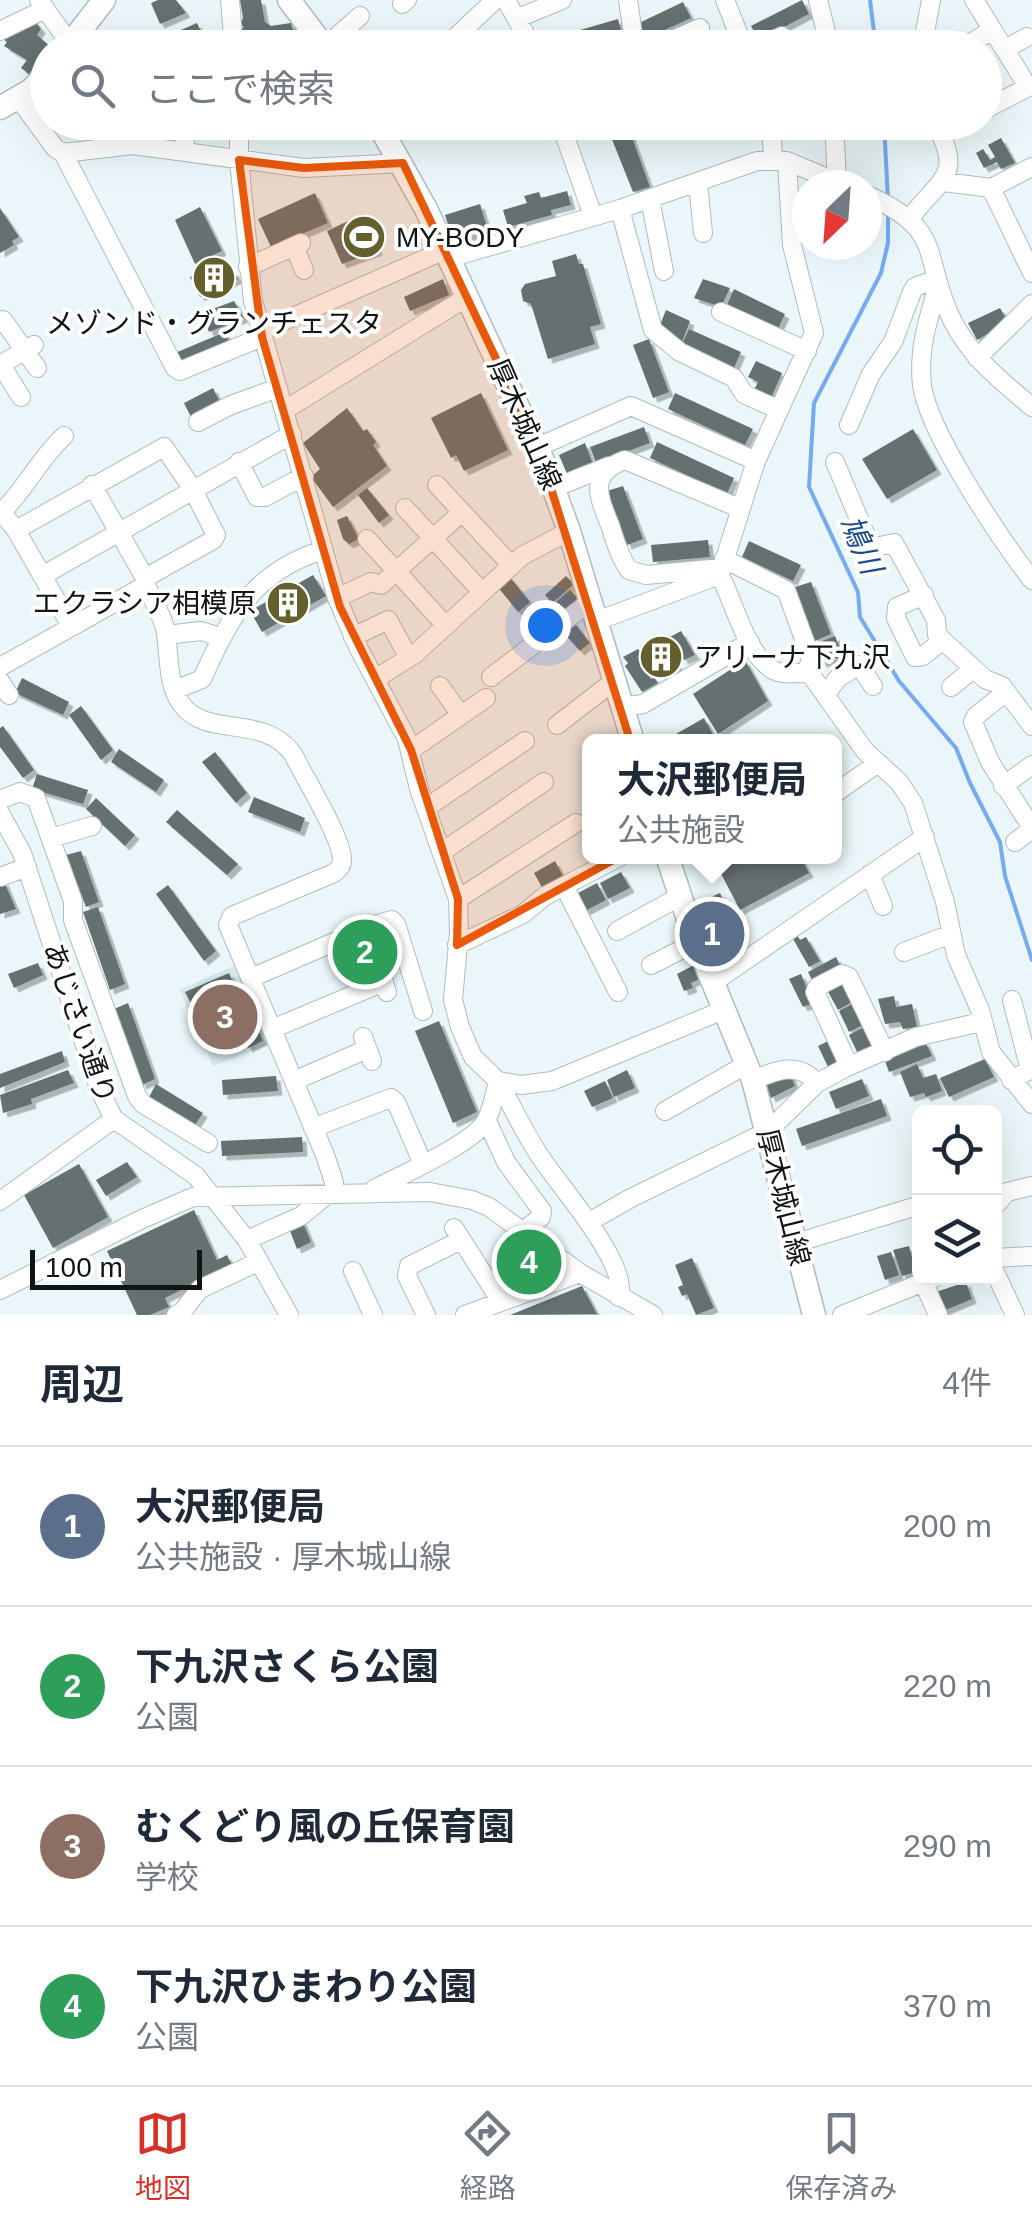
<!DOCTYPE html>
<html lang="ja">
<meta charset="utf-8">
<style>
body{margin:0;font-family:Arial,"Noto Sans JP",sans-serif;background:#f6f6f7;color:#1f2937}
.controls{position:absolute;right:30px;bottom:30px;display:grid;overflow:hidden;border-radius:15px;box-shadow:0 10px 40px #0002}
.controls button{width:90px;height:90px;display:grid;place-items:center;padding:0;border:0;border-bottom:2px solid #e0e1e3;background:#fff;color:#1f2937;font:50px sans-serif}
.compass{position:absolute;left:792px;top:170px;width:90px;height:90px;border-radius:50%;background:#fff;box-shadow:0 10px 40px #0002;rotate:205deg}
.scale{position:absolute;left:30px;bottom:25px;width:172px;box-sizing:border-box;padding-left:10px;border:5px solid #101415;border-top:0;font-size:28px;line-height:35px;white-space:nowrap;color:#101415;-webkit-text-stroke:8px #fff;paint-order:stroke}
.you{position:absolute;left:545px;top:625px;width:35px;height:35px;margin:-25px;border:8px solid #fff;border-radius:50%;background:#1a73e8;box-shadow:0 0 0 15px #1a73e833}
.badge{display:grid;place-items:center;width:65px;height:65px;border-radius:50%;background:#d93025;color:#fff;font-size:32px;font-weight:700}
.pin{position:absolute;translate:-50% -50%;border:5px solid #fff;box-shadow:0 2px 10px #0006}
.popup{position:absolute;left:582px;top:734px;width:260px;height:130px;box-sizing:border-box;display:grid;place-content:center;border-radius:15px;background:#fff;filter:drop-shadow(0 2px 8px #0005);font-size:32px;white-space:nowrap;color:#747a83}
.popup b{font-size:38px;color:#1f2937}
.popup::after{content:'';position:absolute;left:50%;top:100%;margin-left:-20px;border:20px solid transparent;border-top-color:#fff}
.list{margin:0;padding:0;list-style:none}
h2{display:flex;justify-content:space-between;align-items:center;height:130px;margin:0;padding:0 40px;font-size:42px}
h2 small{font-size:32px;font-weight:400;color:#747a83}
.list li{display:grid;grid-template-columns:65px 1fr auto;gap:30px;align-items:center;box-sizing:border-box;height:160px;padding:0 40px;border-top:2px solid #e0e1e3}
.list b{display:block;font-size:38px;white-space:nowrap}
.list p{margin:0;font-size:32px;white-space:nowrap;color:#747a83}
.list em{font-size:32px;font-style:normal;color:#747a83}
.icon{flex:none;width:55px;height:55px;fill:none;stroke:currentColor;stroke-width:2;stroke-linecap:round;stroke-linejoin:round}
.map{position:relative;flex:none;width:1032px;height:1315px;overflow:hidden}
.search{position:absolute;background:#fff;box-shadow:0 10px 40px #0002;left:30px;right:30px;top:30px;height:110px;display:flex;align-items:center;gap:25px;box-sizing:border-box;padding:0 35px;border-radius:55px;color:#747a83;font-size:38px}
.sheet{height:770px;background:#fff}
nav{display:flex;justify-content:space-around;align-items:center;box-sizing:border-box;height:140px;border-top:2px solid #e0e1e3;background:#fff;font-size:28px;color:#747a83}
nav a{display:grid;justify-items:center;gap:5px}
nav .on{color:#d93025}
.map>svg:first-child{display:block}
.built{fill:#d4e8ed}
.green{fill:#9ceafb}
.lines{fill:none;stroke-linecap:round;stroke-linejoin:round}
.stream{stroke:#76abf2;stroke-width:4}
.building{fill:#65706f;filter:url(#shadow)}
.minor-casing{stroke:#b0bcbe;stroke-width:20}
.major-casing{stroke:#b0bcbe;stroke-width:25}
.minor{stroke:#fff;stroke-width:18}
.major{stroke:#fff;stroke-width:22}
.marked{fill:#e8590c;fill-opacity:0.2;stroke:#e8590c;stroke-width:8;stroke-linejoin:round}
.labels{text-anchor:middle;stroke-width:8;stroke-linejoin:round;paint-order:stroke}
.poi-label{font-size:28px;fill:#101415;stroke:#fff;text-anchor:start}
.street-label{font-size:28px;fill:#101415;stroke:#fff}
.water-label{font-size:30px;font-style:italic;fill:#174a8a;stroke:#fff}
</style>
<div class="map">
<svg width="1032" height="1315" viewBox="0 0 1032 1315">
<defs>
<filter id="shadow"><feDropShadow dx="4.5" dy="4.5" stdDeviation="0" flood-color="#0004"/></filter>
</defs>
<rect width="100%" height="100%" fill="#eaf6f9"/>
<!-- built -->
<path class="built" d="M235 965 269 1044 213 1066 180 990Z"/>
<!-- green -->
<path class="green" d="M511 1235 562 1272 525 1286 504 1252Z"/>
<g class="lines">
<!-- stream -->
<path class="stream" d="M870 0 876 48
M884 122 888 201
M888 215V243L881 273 814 403 809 487 858 592 860 617 899 681 956 748 970 783 1000 842 1005 876 1032 960"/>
</g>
<!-- building -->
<path class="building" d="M158 0H176L186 13 160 24 151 3Z
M240 0H261L265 22 271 26 291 23 297 42 242 48 241 28 244 27 240 24 243 18Z
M802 0 809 14 759 40 751 26Z
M683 2 691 18 643 40 637 24Z
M33 19 41 29 37 35 52 48H48L29 74 21 68 27 60 4 46 7 42 0 36Z
M618 19 623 38 589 48H548L546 40Z
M197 23 205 40 185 48H172L167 36Z
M627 124 650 187 633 192 609 132Z
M1001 138 1015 163 1001 169 997 162 984 168 976 153 983 149 990 160 995 157 988 145Z
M567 191 571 205 551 210 552 215 508 227 503 210 527 203 524 196 539 192 541 198Z
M315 193 328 223 271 247 258 219Z
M480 204 488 230 453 241 445 215Z
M200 207 222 251 195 264 175 220Z
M0 208 19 237 12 241 14 245 0 253Z
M363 214 378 251 342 264 327 231Z
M576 254 579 264H583L601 324 590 327 595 344 548 359 531 304 523 301 521 290 525 284 556 276 552 261Z
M223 261 229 274 234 271 238 279 200 297 190 277Z
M443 279 449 295 410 311 404 297Z
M703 279 730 288 721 307 694 298Z
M734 289 785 314 778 329 727 305Z
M234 301 244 318 209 332 202 313Z
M1000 308 1008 322 977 340 968 323Z
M666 310 690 321 682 342 658 330Z
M689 329 741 352 734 368 682 344Z
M225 332 230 345 181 365 175 353Z
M649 339 669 392 653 398 633 345Z
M756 361 782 373 771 398 754 390 758 382 748 377Z
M213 388 220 402 191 417 184 403Z
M481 393 508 450 464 471 456 455 451 458 431 418Z
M675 393 753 429 745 445 668 409Z
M347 408 363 431 367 429 376 442 373 445 387 466 333 507 311 477 320 469 303 443Z
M644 427 650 443 596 463 590 447Z
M913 429 937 470 887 499 862 459Z
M657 442 734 478 727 494 650 458Z
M585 443 594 467 567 474 559 455Z
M623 486 643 539 627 545 607 491Z
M367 488 389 515 379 523 358 495Z
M347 516 359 539 349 544 343 539 337 520Z
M708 540 710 557 653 562 651 545Z
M749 541 801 565 793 581 742 557Z
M313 575 326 596 262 632 250 611Z
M509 576 530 602 518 612 497 586Z
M566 576 574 584 552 603 545 595Z
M811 582 831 634 815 641 795 587Z
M570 590 578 598 576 605 564 614 554 604Z
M573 621 590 643 580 651 561 630Z
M681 631 695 655 684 660 670 637Z
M660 635 679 668 662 679 643 646Z
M835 636 843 656 822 663 815 644Z
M638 649 642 654 638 657 651 679 654 677 658 683 642 692 625 666 628 663 623 657Z
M745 660 768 701 718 734 693 694Z
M22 678 69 702 63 715 15 693Z
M81 706 113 750 101 760 69 715Z
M704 718 717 742H662Z
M3 726 34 770 23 778 0 747V728Z
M119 749 164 780 156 792 111 762Z
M215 752 247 793 236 803 202 762Z
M37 774 88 790 83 804 32 789Z
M254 797 305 818 300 832 248 812Z
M96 798 135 835 125 846 86 809Z
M177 810 238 864 227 875 166 822Z
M81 851 99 902 86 907 66 855Z
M694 856H800L809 873 740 910 717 866 704 873Z
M555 861 565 880 544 891 534 873Z
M621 872 630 888 608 899 600 883Z
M4 881 16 909 0 914V883Z
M597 883 606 900 585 911 576 894Z
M168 885 216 951 204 961 156 894Z
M720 893 727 909 701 921 693 905Z
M98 907 125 984 110 990 83 912Z
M713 924 715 927 722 924 727 935 708 943 702 929Z
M797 935 800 940 806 937 820 961 809 967 792 937Z
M836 957 842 969 813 982 808 972Z
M38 963 43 975 14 988 8 974Z
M694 965 700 979 691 983 693 988 684 991 677 974Z
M229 973 235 987 240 985 263 1041 248 1048 231 1010 216 1016 221 1028 207 1034 185 992Z
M801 974 813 1003 803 1007 789 979Z
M841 981 852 1002 838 1010 826 988Z
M894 996 896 1007 912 1004 917 1027 903 1029 900 1022 885 1024 878 999Z
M128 1003 155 1079 142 1085 114 1009Z
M852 1004 863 1025 849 1032 839 1011Z
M439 1021 477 1112 453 1123 415 1031Z
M864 1027 875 1051 860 1058 849 1035Z
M832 1039 843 1062 829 1069 818 1046Z
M925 1041 932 1056 889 1072 884 1058Z
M62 1051 65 1062 0 1088V1074Z
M985 1059 994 1077 949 1097 940 1078Z
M917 1064 923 1078 936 1074 942 1091 926 1097 924 1093 910 1097 900 1072Z
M68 1070 74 1083 31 1099 32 1104 3 1113 0 1095Z
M627 1070 635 1088 614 1097 607 1080Z
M789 1070 795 1086 771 1098 764 1079Z
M276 1076 278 1091 223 1095 222 1080Z
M862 1079 869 1096 836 1109 829 1092Z
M605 1081 613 1098 592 1107 584 1091Z
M156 1084 203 1113 195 1125 148 1099Z
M881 1099 887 1116 802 1146 796 1129Z
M302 1137 303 1152 222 1156 221 1141Z
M127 1162 137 1177 106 1196 96 1180Z
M79 1164 108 1217 53 1248 24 1195Z
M194 1210 217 1260 227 1255 232 1265 165 1298 169 1307 150 1315H137L107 1251Z
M302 1220 311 1242 297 1249 288 1226Z
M909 1246 916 1272 902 1276 893 1250Z
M891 1252 899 1275 885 1280 877 1256Z
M692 1258 714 1308 696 1315 687 1294 682 1296 678 1287 683 1285 675 1265Z
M966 1282 972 1299 941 1312 933 1293Z
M582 1286 597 1314 510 1315Z"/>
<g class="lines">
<!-- minor casing -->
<g class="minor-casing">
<path id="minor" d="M39 0 70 44
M230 0 234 48
M506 0 533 48
M628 0 635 48
M725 0 744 48
M818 0 830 48
M974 0 1028 87
M402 4 407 0
M518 18 562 0
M0 31 45 9
M325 47 360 16
M444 48 495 0
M654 48 700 28
M758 48 782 36
M922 48 931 0
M963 48 992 30
M1005 49 1027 37
M19 99 55 148 63 153 133 145 304 168 403 163
M984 110 1032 85
M184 122 185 152
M239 122V160L253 301 337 598 358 647 407 739 419 789 458 899 459 933 453 1000 460 1027 473 1057 498 1081 521 1085 552 1081 726 1009
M560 122 593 216
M771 122 773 158
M834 122 837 182
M955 122H961
M564 134 596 122
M63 153 175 368 180 371 262 337
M944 182 991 188 1032 167
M698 183 703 233
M991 188 1032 273
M867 195C948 231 920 256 953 322 972 358 1002 382 1032 407
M650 199 664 271
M620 209 653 330 680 352 734 378 744 394 779 410
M910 218C939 179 966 176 934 122
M294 246 304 270
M449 258 620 209 757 161H787L844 185
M248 267 301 243
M938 286C928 319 918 350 922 385 928 432 1001 540 1032 580
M721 312 807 351
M3 320 37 368
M261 331 445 250
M977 358 1032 304
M0 365 34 345
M1 365 21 397
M285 410 467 297
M198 422 231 405 278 388
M849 425 871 374 893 342 912 292 915 287 937 279
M538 447 631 406 756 461
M239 462 257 497H265L304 476
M835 462 871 548 894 543 936 620 937 635 985 679 1002 686 1032 726
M92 485 145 578 146 585
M437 485 511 565
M554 488 609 466
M405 508 482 592
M0 510 16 530 71 626
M0 514C25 490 39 459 64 436
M16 530 164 447 192 488 216 535 213 540 145 578
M367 539 446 626
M724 559 786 590 811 658 807 672
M722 568 646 575 629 570C620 557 615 541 610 525 598 496 588 473 625 460L739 508
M719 574C735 602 744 652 773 670 785 677 800 670 811 675L865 751 899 782 913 803 945 902 956 955 980 1010 991 1052 1032 1104
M42 576 292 434
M924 595 897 607 896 618 915 657 923 656 943 640
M337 598 371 582 381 585 462 512
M597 621 714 577 722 568 756 461 814 333 792 245 787 161
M166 635 201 631 220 637
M353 637 388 620 409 658
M0 667 146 585C152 599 161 613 165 628 170 652 166 684 182 705 208 739 263 713 293 754 304 777 341 836 342 859 342 867 339 868 334 873L232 916 228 925 325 1155 334 1182V1192
M491 677 591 601
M375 679 415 654 522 556 569 531
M0 681 9 695
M440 686 461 715
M951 687 973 669
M175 690 202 679C231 615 253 572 323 550
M1006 692 976 716 973 722 990 762 1032 828
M826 694 838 678 859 665 873 686
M622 707 643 704 750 642
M557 725 614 681
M411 750 486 698
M1003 786 1032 765
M834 794 878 763
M0 800 20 792 36 798 73 901V920L137 1096 143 1104 208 1143
M426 808 525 741
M0 813 22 853 100 1091 114 1119 196 1176 247 1240 289 1315
M51 838 92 826
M1015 842 1032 829
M442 852 544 782
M870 874 883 906
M0 877 27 867
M564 886 618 992
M458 899 576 823
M371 926 383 963 380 971 387 992
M617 931 679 897
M457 945 523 914 545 896 621 856
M904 952 951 934
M651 965 696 942
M251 978 371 926 392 920 396 924 423 1011
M714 982 925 837
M272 1029 384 982
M363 1037 372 1061
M849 1066 815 992 817 987 842 974 849 977 885 1052
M753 1080C778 1070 798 1061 817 1083
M1011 1080 1030 1070 1012 1000
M294 1081 367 1049
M498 1081C511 1104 522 1128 536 1150 554 1181 630 1262 619 1297
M665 1111 747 1064
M487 1121 506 1162 542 1211 541 1217 523 1231
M313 1128 391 1098 396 1102 423 1164
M374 1189C399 1176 477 1142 487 1119 492 1108 495 1093 498 1081
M0 1201 114 1119
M994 1207 1007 1192 1032 1186
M589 1222 631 1198 768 1131 817 1083 849 1066 916 1037 981 1022
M454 1228 500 1300
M247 1240 301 1216 329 1193
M796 1243 920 1205
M994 1258 1032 1256
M994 1270 1015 1315
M353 1271 373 1315
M923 1281 938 1315
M0 1290 142 1219 193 1197 430 1192 472 1200 489 1207 580 1273 653 1315
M176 1315 182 1312 200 1289 258 1262
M426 1315 407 1276 409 1266 461 1240
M465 1315 580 1273
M842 1315 934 1278"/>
</g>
<!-- major casing -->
<g class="major-casing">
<path id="major" d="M289 0 325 48
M67 48 104 0
M0 108 31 90 48 72
M377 122 426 209 545 465 569 531 633 742
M667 856 693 934 753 1080 814 1315"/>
</g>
<!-- minor -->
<use href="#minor" class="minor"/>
<!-- major -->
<use href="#major" class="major"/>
</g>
<!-- marked area -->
<path class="marked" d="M239 160 304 168 403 163 538 447 662 842 617 858 457 945 458 899 411 750 340 607 262 337Z"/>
<!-- icons -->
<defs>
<g id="stadium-disc" transform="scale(2.25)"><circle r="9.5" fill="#64602d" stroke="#fff"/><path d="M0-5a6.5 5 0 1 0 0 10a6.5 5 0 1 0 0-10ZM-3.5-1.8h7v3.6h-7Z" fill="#fff"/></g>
<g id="building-disc" transform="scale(2.25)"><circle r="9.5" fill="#64602d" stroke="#fff"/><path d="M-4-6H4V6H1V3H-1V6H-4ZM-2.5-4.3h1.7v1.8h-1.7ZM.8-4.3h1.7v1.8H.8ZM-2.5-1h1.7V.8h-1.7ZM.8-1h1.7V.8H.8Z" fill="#fff"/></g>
</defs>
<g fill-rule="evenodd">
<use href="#stadium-disc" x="364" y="237"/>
<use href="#building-disc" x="214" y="278"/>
<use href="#building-disc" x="288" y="603"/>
<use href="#building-disc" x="661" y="657"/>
</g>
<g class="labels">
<!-- poi labels -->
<g class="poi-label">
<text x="396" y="247">MY-BODY</text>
<text x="214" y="333" text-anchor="middle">メゾンド・グランチェスタ</text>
<text x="256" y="613" text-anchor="end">エクラシア相模原</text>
<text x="694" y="667">アリーナ下九沢</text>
</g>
<!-- street labels -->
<g class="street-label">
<text transform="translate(525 424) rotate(66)" y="10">厚木城山線</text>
<text transform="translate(80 1023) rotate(71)" y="10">あじさい通り</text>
<text transform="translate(784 1197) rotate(76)" y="10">厚木城山線</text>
</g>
<!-- water labels -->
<g class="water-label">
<text transform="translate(861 545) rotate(66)" y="10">鳩川</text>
</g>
</g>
</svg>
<div class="controls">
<button><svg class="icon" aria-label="locate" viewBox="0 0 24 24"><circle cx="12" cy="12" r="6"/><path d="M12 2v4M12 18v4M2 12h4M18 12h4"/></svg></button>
<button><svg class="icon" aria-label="layers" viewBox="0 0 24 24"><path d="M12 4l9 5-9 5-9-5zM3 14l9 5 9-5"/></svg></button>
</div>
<svg class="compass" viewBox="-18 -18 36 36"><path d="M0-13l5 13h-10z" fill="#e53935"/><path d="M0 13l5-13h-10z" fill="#747a83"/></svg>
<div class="scale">100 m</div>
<div class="you"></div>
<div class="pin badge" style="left:712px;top:934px;background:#5c6f8a">1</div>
<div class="popup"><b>大沢郵便局</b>公共施設</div>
<div class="pin badge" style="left:365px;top:952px;background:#2e9e5b">2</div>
<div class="pin badge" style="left:225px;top:1017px;background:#8d6e63">3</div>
<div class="pin badge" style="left:529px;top:1262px;background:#2e9e5b">4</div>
<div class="search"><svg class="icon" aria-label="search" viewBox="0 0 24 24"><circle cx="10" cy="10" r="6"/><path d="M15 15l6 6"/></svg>ここで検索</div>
</div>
<section class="sheet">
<h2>周辺<small>4件</small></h2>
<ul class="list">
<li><span class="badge" style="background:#5c6f8a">1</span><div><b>大沢郵便局</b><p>公共施設 · 厚木城山線</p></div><em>200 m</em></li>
<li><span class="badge" style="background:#2e9e5b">2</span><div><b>下九沢さくら公園</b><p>公園</p></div><em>220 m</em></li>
<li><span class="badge" style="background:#8d6e63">3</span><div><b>むくどり風の丘保育園</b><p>学校</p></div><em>290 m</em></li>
<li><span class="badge" style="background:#2e9e5b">4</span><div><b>下九沢ひまわり公園</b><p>公園</p></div><em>370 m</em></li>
</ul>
</section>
<nav>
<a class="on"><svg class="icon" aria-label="map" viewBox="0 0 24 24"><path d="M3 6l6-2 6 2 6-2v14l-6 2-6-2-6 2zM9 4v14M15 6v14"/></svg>地図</a>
<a><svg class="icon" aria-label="directions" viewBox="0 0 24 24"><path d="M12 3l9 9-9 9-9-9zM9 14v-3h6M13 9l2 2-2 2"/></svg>経路</a>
<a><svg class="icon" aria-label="saved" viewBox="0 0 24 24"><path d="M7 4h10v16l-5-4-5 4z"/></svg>保存済み</a>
</nav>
